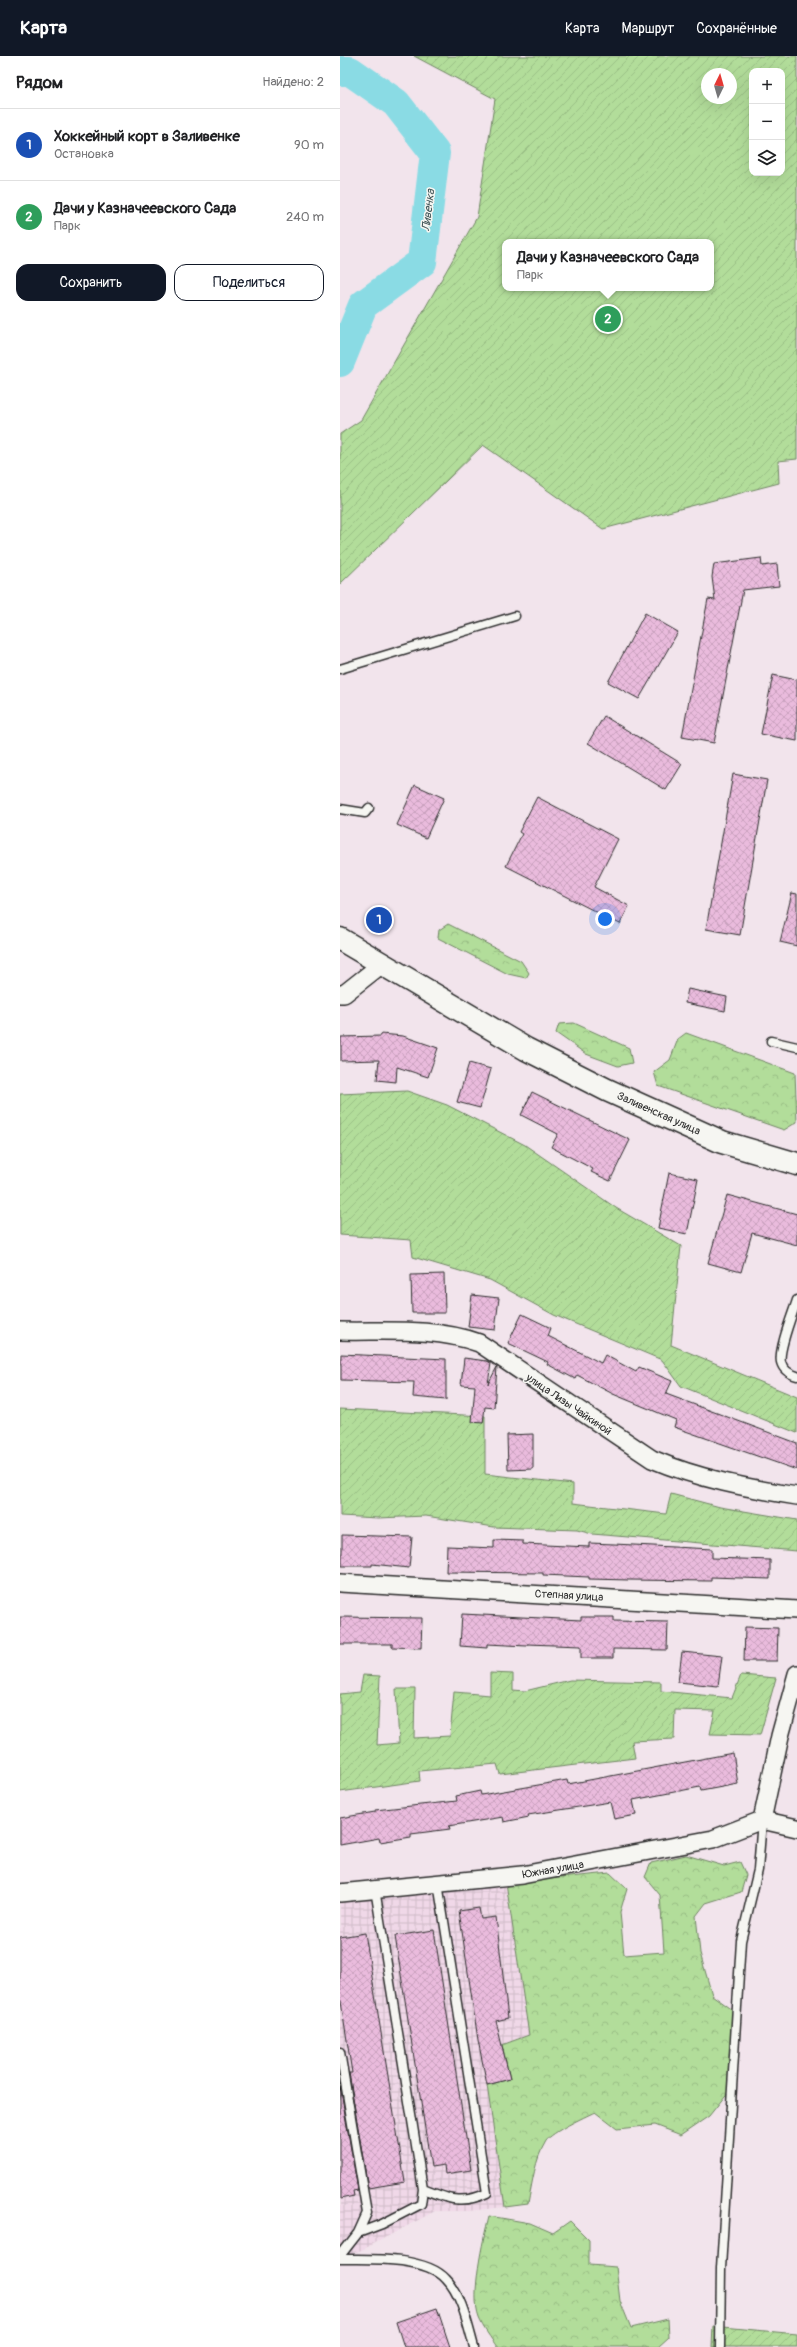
<!DOCTYPE html>
<html lang="ru">
<meta charset="utf-8">
<style>
body{margin:0;font-family:Pangolin,sans-serif;background:#f2f2f2;color:#202124}
.controls{position:absolute;right:12px;top:12px;display:grid;overflow:hidden;border-radius:8px;box-shadow:0 4px 16px #0002}
.controls button{width:36px;height:36px;display:grid;place-items:center;padding:0;border:0;border-bottom:1px solid #e0e0e0;background:#fff;color:#202124;font:20px sans-serif}
.compass{position:absolute;left:361px;top:12px;width:36px;height:36px;border-radius:50%;background:#fff;box-shadow:0 4px 16px #0002;rotate:5deg}
.you{position:absolute;left:265px;top:863px;width:14px;height:14px;margin:-10px;border:3px solid #fff;border-radius:50%;background:#1a73e8;box-shadow:0 0 0 6px #1a73e833}
.badge{display:grid;place-items:center;width:26px;height:26px;border-radius:50%;background:#111827;color:#fff;font-size:13px;font-weight:700}
.pin{position:absolute;translate:-50% -50%;border:2px solid #fff;box-shadow:0 1px 4px #0006}
.popup{position:absolute;left:162px;top:183px;width:212px;height:52px;box-sizing:border-box;display:grid;place-content:center;border-radius:8px;background:#fff;filter:drop-shadow(0 1px 3px #0005);font-size:13px;white-space:nowrap;color:#757577}
.popup b{font-size:15px;color:#202124}
.popup::after{content:'';position:absolute;left:50%;top:100%;margin-left:-8px;border:8px solid transparent;border-top-color:#fff}
.list{margin:0;padding:0;list-style:none}
h2{display:flex;justify-content:space-between;align-items:center;height:52px;margin:0;padding:0 16px;font-size:17px}
h2 small{font-size:13px;font-weight:400;color:#757577}
.list li{display:grid;grid-template-columns:26px 1fr auto;gap:12px;align-items:center;box-sizing:border-box;height:72px;padding:0 16px;border-top:1px solid #e0e0e0}
.list b{display:block;font-size:15px;white-space:nowrap}
.list p{margin:0;font-size:13px;white-space:nowrap;color:#757577}
.list em{font-size:13px;font-style:normal;color:#757577}
.actions{display:flex;gap:8px;padding:12px 16px}
.actions a{flex:1;padding:9px 0;border:1px solid #111827;border-radius:12px;text-align:center;font-size:14px;color:#111827}
.actions .main{background:#111827;color:#fff}
.icon{flex:none;width:22px;height:22px;fill:none;stroke:currentColor;stroke-width:2;stroke-linecap:round;stroke-linejoin:round}
.map{position:relative;flex:none;width:457px;height:2291px;overflow:hidden}
header{display:flex;align-items:center;gap:24px;box-sizing:border-box;height:56px;padding:0 20px;background:#111827;color:#fff}
header strong{font-size:19px}
nav{display:flex;gap:22px;margin-inline-start:auto;font-size:14px}
main{display:flex}
aside{flex:1;background:#fff}
.map>svg:first-child{display:block}
.industrial{fill:url(#industrial-grid)}
.forest{fill:url(#forest-crowns);stroke:#6e8462}
.garden{fill:url(#garden-furrows);stroke:#6e8462;fill-rule:evenodd}
.lines{fill:none;stroke-linecap:round;stroke-linejoin:round}
.river{stroke:#8adbe4;stroke-width:30}
.building{fill:url(#building-cross-hatch);stroke:#2b2b2b}
.lane-casing{stroke:#2b2b2b;stroke-width:11}
.street-casing{stroke:#2b2b2b;stroke-width:20}
.secondary-casing{stroke:#2b2b2b;stroke-width:25}
.lane{stroke:#f6f6f2;stroke-width:8}
.street{stroke:#f6f6f2;stroke-width:17}
.secondary{stroke:#f6f6f2;stroke-width:22}
.labels{text-anchor:middle;stroke-width:3;stroke-linejoin:round;paint-order:stroke}
.street-label{font-size:11px;fill:#2b2b2b;stroke:#f6f6f2}
.water-label{font-size:12px;font-style:italic;fill:#435759;stroke:#f6f6f2}
</style>
<header>
<strong>Карта</strong>
<nav><a>Карта</a><a>Маршрут</a><a>Сохранённые</a></nav>
</header>
<main>
<aside>
<h2>Рядом<small>Найдено: 2</small></h2>
<ul class="list">
<li><span class="badge" style="background:#1a4fb4">1</span><div><b>Хоккейный корт в Заливенке</b><p>Остановка</p></div><em>90 m</em></li>
<li><span class="badge" style="background:#2e9e5b">2</span><div><b>Дачи у Казначеевского Сада</b><p>Парк</p></div><em>240 m</em></li>
</ul>
<div class="actions"><a class="main">Сохранить</a><a>Поделиться</a></div>
</aside>
<div class="map">
<svg width="457" height="2291" viewBox="0 0 457 2291">
<defs>
<pattern id="industrial-grid" width="8" height="8" patternUnits="userSpaceOnUse"><rect width="8" height="8" fill="#f0d8e8"/><path d="M0 4h8M4 0v8" fill="none" stroke="#cebac7"/></pattern>
<pattern id="forest-crowns" width="20" height="18" patternUnits="userSpaceOnUse"><rect width="20" height="18" fill="#b2dd9a"/><path d="M2 6a3 3 0 1 1 6 0M12 15a3 3 0 1 1 6 0" fill="none" stroke="#99be85"/></pattern>
<pattern id="garden-furrows" width="10" height="10" patternUnits="userSpaceOnUse"><rect width="10" height="10" fill="#b2dd9a"/><path d="M-1 1l2-2M0 10L10 0M9 11l2-2" fill="none" stroke="#99be85"/></pattern>
<pattern id="building-cross-hatch" width="8" height="8" patternUnits="userSpaceOnUse"><rect width="8" height="8" fill="#eabbdd"/><path d="M0 0l8 8M0 8l8-8" fill="none" stroke="#c9a1be"/></pattern>
</defs>
<rect width="100%" height="100%" fill="#f2e4ec"/>
<filter id="ink" filterUnits="userSpaceOnUse"><feTurbulence type="fractalNoise" baseFrequency=".025" numOctaves="2"/><feDisplacementMap in="SourceGraphic" scale="8" xChannelSelector="R" yChannelSelector="G"/><feConvolveMatrix kernelMatrix="1 2 1 2 8 2 1 2 1" color-interpolation-filters="sRGB"/></filter>
<g filter="url(#ink)">
<!-- industrial -->
<path class="industrial" d="M165 1820 189 1979 162 1989 170 2023 147 2029 165 2151 128 2155H95L24 2193 0 2202V1837Z"/>
<!-- forest -->
<path class="forest" d="M108 868 181 905 189 917 186 922 168 918 98 882 99 874Z
M234 967 289 992 292 1007 278 1010 246 998 216 977 219 968Z
M346 977 455 1017 457 1066 444 1074 318 1030 314 1016 330 1004 338 983Z
M346 1799 384 1810 400 1806 406 1819 401 1836 366 1847 356 1860 360 1897 372 1939 397 1957 393 2030 369 2060 341 2079 315 2069 277 2073 255 2056C244 2061 212 2076 206 2085 195 2103 192 2128 188 2148L165 2151 147 2029 170 2023 162 1989 189 1979 165 1820 180 1826 270 1817 287 1833 280 1856 284 1899 324 1896 320 1839 305 1821 311 1807Z
M149 2160 190 2167 213 2177 230 2165 249 2184V2209L276 2211 280 2245 291 2272 328 2263 329 2281 318 2291H157C151 2282 143 2272 139 2262 130 2239 143 2184 149 2160Z"/>
<!-- garden -->
<path class="garden" d="M74 0H457V403L438 405 439 427 263 473 143 389 0 528V378L21 364 137 161 155 43ZM412 15H442V117H412ZM367 18H391V42H367ZM165 186H371V232H165Z
M67 1035 107 1049 185 1089 276 1152 341 1190 331 1289 457 1341V1377L341 1330 322 1304 214 1259 150 1224 73 1201 71 1184 0 1179V1038Z
M0 1353 145 1360V1418L233 1428V1447L326 1458 331 1438 380 1451 457 1464V1495L252 1478 237 1474 154 1471 86 1460 38 1462 0 1460Z
M150 1617 173 1618V1634L185 1635 230 1624 321 1626V1635L392 1642 401 1619 436 1622 420 1679 370 1678 375 1655 335 1654 334 1683 292 1685 295 1702 160 1718 157 1708 79 1715 80 1725 0 1736V1638L20 1636 23 1619 40 1620 37 1689 59 1687 56 1633H75L74 1682 110 1680 114 1636 150 1639Z
M373 2270 457 2278V2291H372Z"/>
<g class="lines">
<!-- river -->
<path class="river" d="M0 15H10L56 47 95 97 82 206 23 249 0 306"/>
</g>
<!-- building -->
<path class="building" d="M421 502 422 510 437 508 439 530 403 534 374 687 342 681 368 543 375 544 372 521 374 508Z
M305 557 338 576 299 643 268 626Z
M433 619 457 624V685L421 678Z
M264 660 342 708 326 734 248 687Z
M393 718 427 724 400 879 366 873Z
M75 729 104 742 86 782 57 769Z
M197 741 278 783 254 831 289 850 280 868 166 810 182 778 179 776Z
M452 837 457 838V890L440 886Z
M348 933 387 941 385 955 345 947Z
M41 978 63 980 98 992 88 1021 57 1011 56 1026 37 1024 39 1004 1 1005V981L41 980Z
M129 1007 151 1013 140 1052 117 1046Z
M192 1036 290 1084 270 1125 251 1116 253 1113 211 1091 218 1078 181 1059Z
M329 1117 358 1123 347 1178 318 1172Z
M387 1139 457 1158V1189L412 1177 401 1216 368 1207Z
M104 1218 105 1257H72L71 1219Z
M132 1239 159 1242 155 1274 128 1271Z
M182 1258 211 1272 208 1280 261 1307 265 1299 296 1316 299 1311 332 1325 326 1338 457 1387V1414L334 1371 336 1364 273 1338 237 1319 235 1323 207 1308 208 1306 168 1287Z
M1 1298 106 1303V1344L73 1341 74 1326 1 1324Z
M124 1302 147 1305 151 1307 148 1328 157 1311 154 1352 145 1351 143 1367 132 1366 135 1330 121 1329Z
M193 1378V1413L168 1414 167 1379Z
M2 1479 72 1481 69 1512 32 1508V1510H2Z
M154 1484 183 1485V1488L249 1491V1487L274 1488 372 1493V1502L430 1504V1523L371 1521V1525L290 1524 249 1523V1521L203 1519V1517L106 1516 107 1490 154 1492Z
M122 1558 241 1564V1561H274V1565L328 1566 327 1594 273 1593V1602H241V1590L187 1588V1590L147 1588V1592L120 1590Z
M0 1561 82 1562 81 1592 52 1591V1588H0Z
M405 1571 438 1572 437 1605H404Z
M342 1596 382 1600 378 1630 338 1626Z
M393 1697 398 1728 361 1735 360 1731 293 1744 296 1759 274 1763 270 1746 188 1759 189 1761 164 1766 163 1761 109 1770 110 1773 71 1778V1781L40 1786 39 1782 0 1789V1762L35 1756V1754L117 1745 116 1740 140 1735 141 1739 227 1724 228 1728Z
M139 1852 141 1863 156 1861 168 1962 156 1965 170 2023 147 2029 138 1984 119 1855Z
M94 1874 131 2114 105 2118 104 2109 91 2111 55 1880Z
M25 1877 65 2126 28 2132 9 2017H12L0 1939V1881Z
M0 2029 18 2134 13 2135 14 2140 0 2143Z
M97 2252 110 2291H64L56 2266Z"/>
<g class="lines">
<!-- lane casing -->
<g class="lane-casing">
<path id="lane" d="M0 613 175 560
M0 753 25 757 29 752
M431 985 457 991
M457 1244C453 1257 438 1294 441 1306 443 1314 450 1318 457 1320
M0 1996 27 2157 18 2177 0 2200
M83 2133C108 2143 122 2149 147 2137L98 1827
M18 2177 42 2168 81 2148 83 2133 35 1833
M0 2203C29 2203 85 2200 106 2223 122 2239 128 2270 134 2291
M380 2291 381 2212 401 1885 418 1814 422 1764"/>
</g>
<!-- street casing -->
<g class="street-casing">
<path id="street" d="M0 938H4L42 908
M0 1275C45 1276 95 1271 139 1287L312 1403C359 1423 407 1432 457 1440
M0 1527 457 1554
M422 1764 440 1680 457 1618
M422 1764 457 1772
M0 1837 182 1819 373 1783 422 1764"/>
</g>
<!-- secondary casing -->
<g class="secondary-casing">
<path id="secondary" d="M0 883 186 993 267 1034 382 1086 457 1108"/>
</g>
<!-- lane -->
<use href="#lane" class="lane"/>
<!-- street -->
<use href="#street" class="street"/>
<!-- secondary -->
<use href="#secondary" class="secondary"/>
</g>
</g>
<g class="labels">
<!-- street labels -->
<g class="street-label">
<text transform="translate(319 1057) rotate(24)" y="4">Заливенская улица</text>
<text transform="translate(229 1348) rotate(34)" y="4">улица Лизы Чайкиной</text>
<text transform="translate(229 1539) rotate(3)" y="4">Степная улица</text>
<text transform="translate(213 1813) rotate(-10)" y="4">Южная улица</text>
</g>
<!-- water labels -->
<g class="water-label">
<text transform="translate(88 154) rotate(-83)" y="4">Ливенка</text>
</g>
</g>
</svg>
<div class="controls">
<button>+</button>
<button>−</button>
<button><svg class="icon" aria-label="layers" viewBox="0 0 24 24"><path d="M12 4l9 5-9 5-9-5zM3 14l9 5 9-5"/></svg></button>
</div>
<svg class="compass" viewBox="-18 -18 36 36"><path d="M0-13l5 13h-10z" fill="#e53935"/><path d="M0 13l5-13h-10z" fill="#757577"/></svg>
<div class="you"></div>
<div class="pin badge" style="left:39px;top:864px;background:#1a4fb4">1</div>
<div class="pin badge" style="left:268px;top:263px;background:#2e9e5b">2</div>
<div class="popup"><b>Дачи у Казначеевского Сада</b>Парк</div>
</div>
</main>
